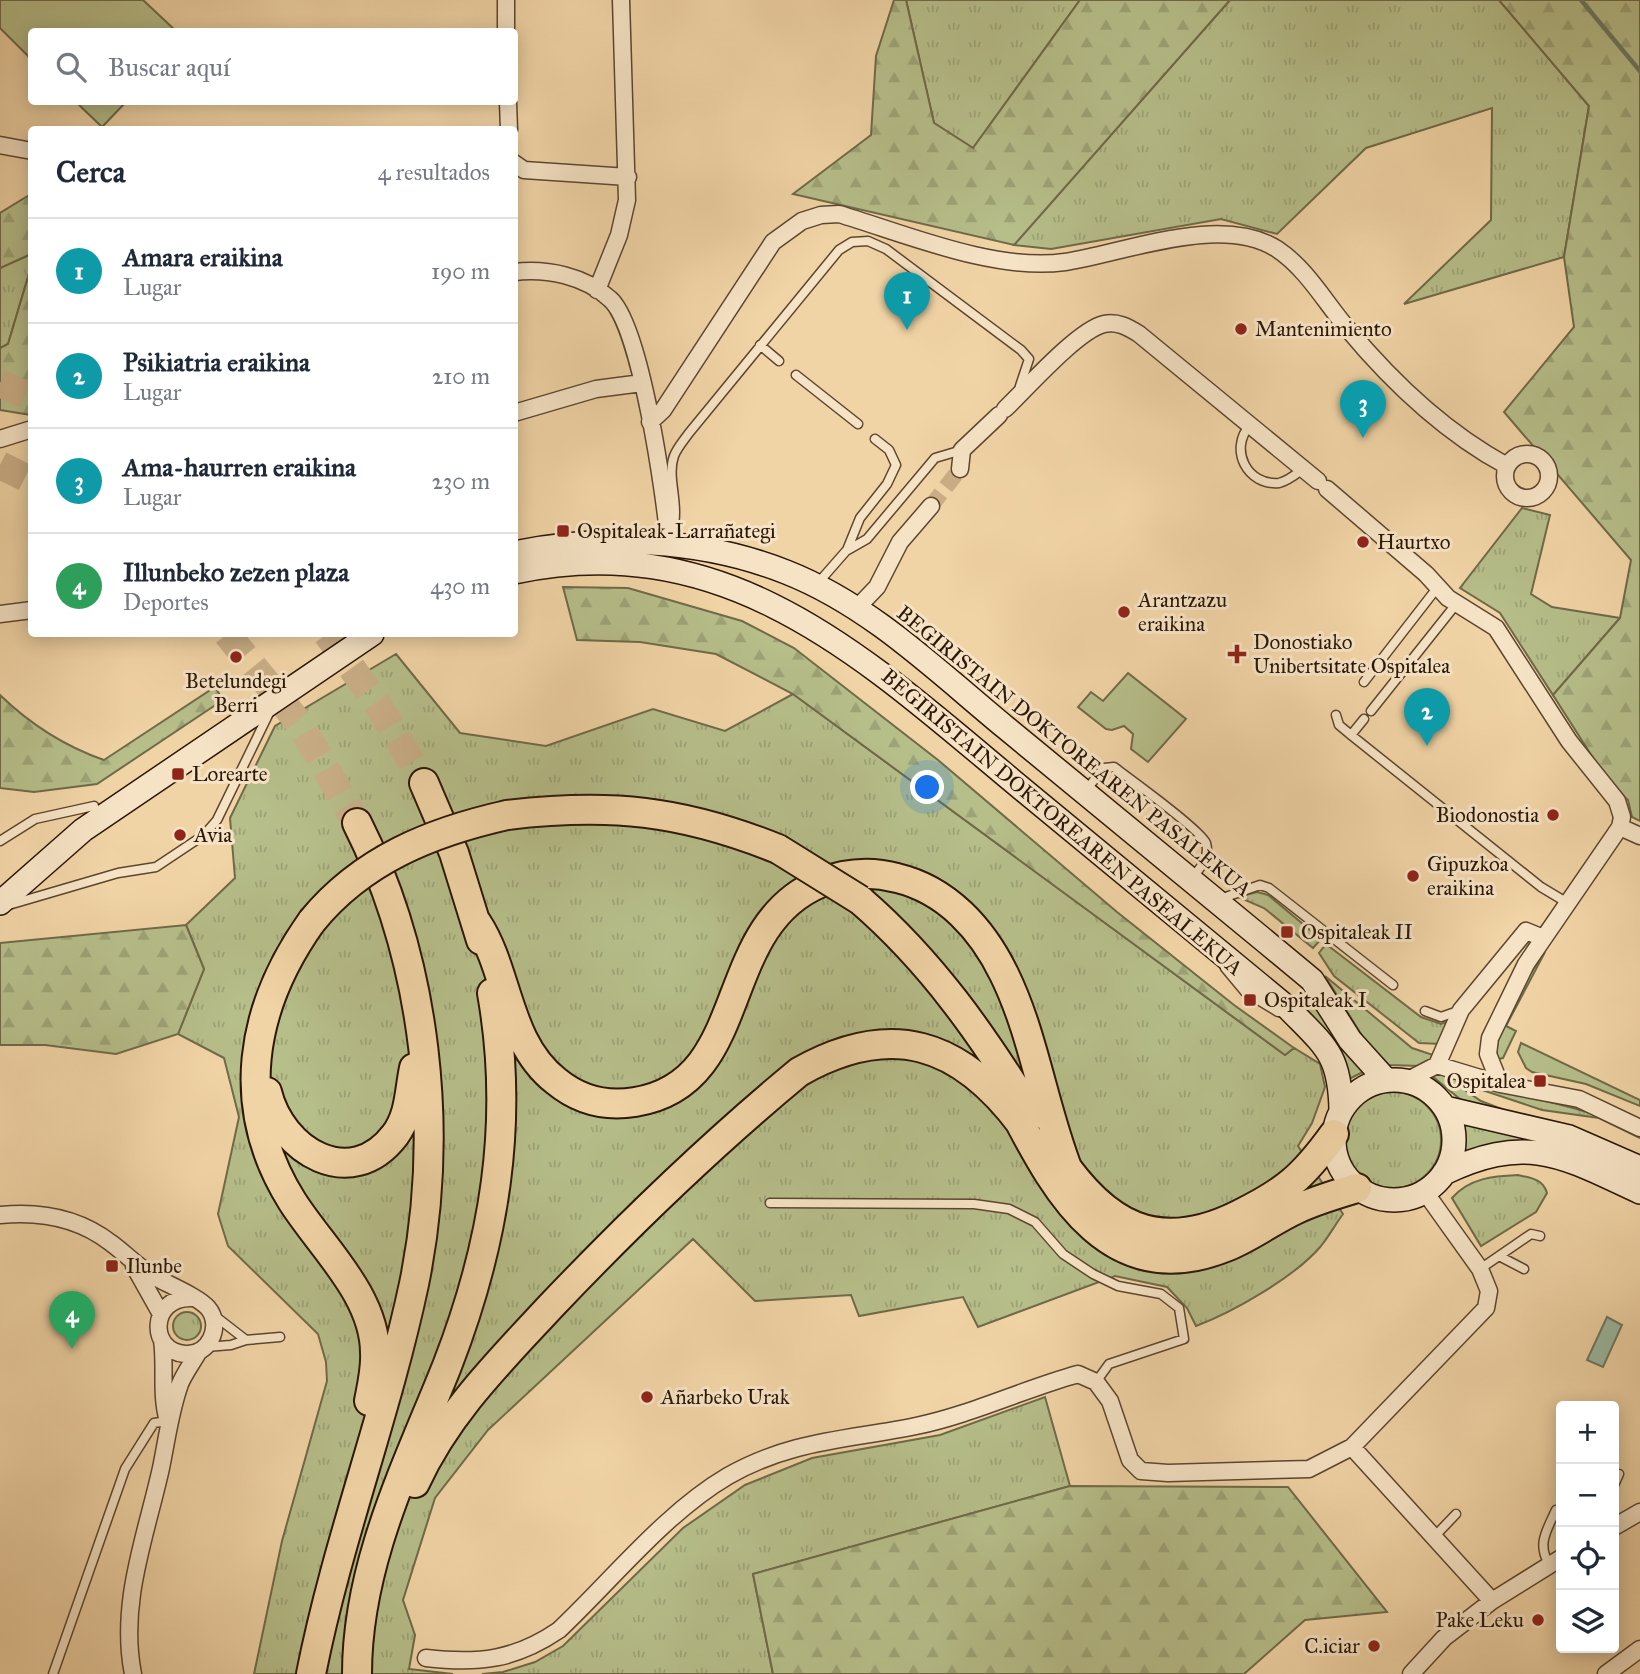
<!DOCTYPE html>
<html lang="es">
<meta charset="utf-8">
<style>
body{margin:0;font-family:"IM FELL Great Primer",serif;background:#f6f6f7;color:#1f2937}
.controls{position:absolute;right:21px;bottom:21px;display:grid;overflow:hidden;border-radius:7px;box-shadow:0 4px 18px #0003}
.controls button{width:63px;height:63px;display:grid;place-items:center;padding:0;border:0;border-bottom:2px solid #e0e1e3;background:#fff;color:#1f2937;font:35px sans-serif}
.you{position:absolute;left:928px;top:788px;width:24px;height:24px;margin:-18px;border:5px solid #fff;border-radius:50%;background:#1a73e8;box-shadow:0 0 0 10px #1a73e833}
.badge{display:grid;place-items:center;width:46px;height:46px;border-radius:50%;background:#1a73e8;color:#fff;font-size:23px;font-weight:700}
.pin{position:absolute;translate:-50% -58px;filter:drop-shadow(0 2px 4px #0008)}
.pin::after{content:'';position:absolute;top:37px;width:24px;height:21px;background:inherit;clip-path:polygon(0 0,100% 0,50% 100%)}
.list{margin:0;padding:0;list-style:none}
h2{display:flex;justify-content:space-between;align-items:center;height:91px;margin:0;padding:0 28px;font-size:30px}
h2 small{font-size:23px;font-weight:400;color:#747a83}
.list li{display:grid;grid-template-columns:46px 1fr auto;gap:21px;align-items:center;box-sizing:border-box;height:105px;padding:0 28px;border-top:2px solid #e0e1e3}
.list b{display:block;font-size:26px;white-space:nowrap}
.list p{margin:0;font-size:23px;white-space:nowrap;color:#747a83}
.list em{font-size:23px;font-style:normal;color:#747a83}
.icon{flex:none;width:38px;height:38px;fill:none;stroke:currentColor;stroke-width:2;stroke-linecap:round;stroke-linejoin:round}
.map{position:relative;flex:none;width:1640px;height:1674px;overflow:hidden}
.search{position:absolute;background:#fff;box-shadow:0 4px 18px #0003;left:28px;top:28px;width:490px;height:77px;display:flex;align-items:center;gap:18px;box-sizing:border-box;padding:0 24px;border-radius:7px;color:#747a83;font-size:26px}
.panel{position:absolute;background:#fff;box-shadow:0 4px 18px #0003;left:28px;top:126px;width:490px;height:511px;border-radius:7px}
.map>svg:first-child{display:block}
.grass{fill:url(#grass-tufts);stroke:#706a48;stroke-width:2}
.forest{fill:url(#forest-firs);stroke:#706a48;stroke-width:2}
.garden{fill:#b6be8a;stroke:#706a48;stroke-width:2}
.water{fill:#9cb9a2;stroke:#6e7864;stroke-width:2}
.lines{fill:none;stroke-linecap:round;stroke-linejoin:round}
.stream{stroke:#6e7864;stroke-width:4.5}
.minor-tunnel{stroke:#c9ae86;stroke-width:16;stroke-dasharray:16 8;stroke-linecap:butt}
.motorway-tunnel{stroke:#c9ae86;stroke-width:28;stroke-dasharray:28 14;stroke-linecap:butt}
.service-casing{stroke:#5c462f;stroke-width:11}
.minor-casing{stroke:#5c462f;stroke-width:19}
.secondary-casing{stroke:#2a1707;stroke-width:26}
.motorway-casing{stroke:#2a1707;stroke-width:32}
.service{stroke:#f6e3c5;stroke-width:8}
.minor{stroke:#f6e3c5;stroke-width:16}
.secondary{stroke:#f6e3c5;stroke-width:23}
.motorway{stroke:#f1d4a6;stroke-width:28}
.motorway-bridge-casing{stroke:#2a1707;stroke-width:32;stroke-linecap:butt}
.motorway-bridge{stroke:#f1d4a6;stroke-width:28}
.poi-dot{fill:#8f2418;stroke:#f6e3c5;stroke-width:2.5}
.labels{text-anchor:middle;stroke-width:6;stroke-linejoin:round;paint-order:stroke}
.poi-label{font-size:21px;fill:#2a1707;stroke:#f6e3c5;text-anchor:start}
.street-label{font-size:21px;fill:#2a1707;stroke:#f6e3c5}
</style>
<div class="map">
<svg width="1640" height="1674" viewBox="0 0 1640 1674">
<defs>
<pattern id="grass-tufts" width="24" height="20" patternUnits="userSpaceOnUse" patternTransform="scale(1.75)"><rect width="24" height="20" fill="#b6be8a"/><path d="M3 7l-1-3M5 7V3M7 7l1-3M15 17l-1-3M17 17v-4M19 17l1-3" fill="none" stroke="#9da376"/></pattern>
<pattern id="forest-firs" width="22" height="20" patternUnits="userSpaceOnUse" patternTransform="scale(1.75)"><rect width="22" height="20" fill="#b6be8a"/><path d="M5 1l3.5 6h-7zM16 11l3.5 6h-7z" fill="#9da376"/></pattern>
</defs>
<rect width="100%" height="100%" fill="#f1d4a6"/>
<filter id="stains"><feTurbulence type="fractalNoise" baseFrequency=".00286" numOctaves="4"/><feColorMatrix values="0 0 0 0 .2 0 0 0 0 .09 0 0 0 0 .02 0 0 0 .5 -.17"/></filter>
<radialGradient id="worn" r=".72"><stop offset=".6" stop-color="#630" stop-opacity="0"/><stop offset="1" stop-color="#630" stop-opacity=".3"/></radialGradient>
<!-- grass -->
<path class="grass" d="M906 0H1080L973 148 934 123Z
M1230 0H1499L1589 106 1564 257 1404 304 1491 220 1492 108 1366 148 1277 234 1221 219 1051 249 1014 245Z
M31 254V267L8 344 0 348V268Z
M1522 508 1550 515 1531 594 1552 607 1620 618 1553 695 1500 613 1460 588Z
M396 654 460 733 546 746 653 709 725 731 793 694 1285 1055 1294 1048 1320 1064 1325 1087 1312 1123 1298 1146 1343 1214C1335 1225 1329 1236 1321 1246 1295 1277 1233 1312 1196 1326L1187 1308 1167 1287 1115 1276 978 1327 963 1297 859 1316 851 1295 755 1301 693 1239 488 1430 435 1498 403 1600 415 1635 409 1669 453 1674H254L282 1541 327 1381 326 1362 318 1334 228 1246 218 1214 239 1117 224 1058 178 1034 204 969 186 925 235 878 230 818 275 726Z
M1257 892 1268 895 1321 939 1313 948 1264 908 1238 897Z
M1326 944 1421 1017 1441 1024 1451 1020 1442 1044 1419 1043 1334 976 1319 953Z
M1443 1072 1461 1076 1459 1086 1481 1101 1512 1113 1466 1104 1432 1076Z
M1477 1081C1520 1100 1610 1108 1640 1138L1599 1118 1542 1110 1479 1089Z
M1345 1140a48 48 0 1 1 96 0a48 48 0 1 1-96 0Z
M1464 1123 1561 1144 1464 1155Z
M1518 1175C1531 1178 1543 1179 1547 1193L1536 1212 1481 1246 1452 1198C1469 1178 1494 1176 1518 1175Z
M173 1326a14 14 0 1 1 28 0a14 14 0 1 1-28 0Z
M1045 1397 1070 1486 753 1574 773 1674H482L503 1672 535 1662 563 1646 683 1528 745 1485 812 1458 940 1435Z"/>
<!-- forest -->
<path class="forest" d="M894 0H906L934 123 973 148 1080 0H1230L1014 245 793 194 871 135 876 56Z
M1499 0H1640V821L1632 817 1628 800 1609 783 1553 695 1620 618 1631 560 1504 412 1574 327 1564 257 1589 106Z
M31 194V254L0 268V213Z
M31 267V415L0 410V348L8 344Z
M563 587 628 588 742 621 794 648 938 760 1117 912 1234 1005 1294 1048 1285 1055 793 694 716 654 640 642 577 640Z
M215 687 223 700 97 784 34 792 0 788V695C30 724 64 746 104 760Z
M186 925 204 969 178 1034 116 1054 45 1045H0V943Z
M1070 1486 1288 1487 1387 1612 1305 1620 1244 1674H773L753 1574Z"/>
<!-- garden -->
<path class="garden" d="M0 0H143L176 31 32 32 31 59 0 28Z
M76 102H126L102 127Z
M1128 673 1186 719 1148 762 1131 749 1133 734 1124 726 1112 730 1106 729 1078 707 1091 692 1103 701Z
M1545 952 1506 1026 1516 1031 1503 1058 1498 1059C1489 1037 1531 971 1545 952Z
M1325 976 1412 1048 1436 1056 1420 1066 1389 1065 1366 1042Z
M1314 989 1367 1070 1349 1079 1287 1001Z
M1521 1043 1640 1100V1106L1586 1084 1532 1072 1526 1068 1518 1052Z"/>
<!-- water -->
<path class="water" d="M1607 1317 1622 1325 1603 1367 1587 1360Z"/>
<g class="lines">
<!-- stream -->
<path class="stream" d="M1581 0 1640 71"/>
<!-- minor-tunnel -->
<path class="minor-tunnel" d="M931 506 960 469"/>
<!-- motorway-tunnel -->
<path class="motorway-tunnel" d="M0 383 32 398
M0 465 32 481
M227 634 300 724 357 823
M327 634 377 703 424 783"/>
<!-- service casing -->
<g class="service-casing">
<path id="service" d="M760 345 779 361
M796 375 858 424
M1250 425C1228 450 1248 486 1279 483 1288 481 1295 475 1303 469
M672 533C681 505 666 478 674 456 677 448 684 440 689 433L839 250 852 242 868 241 886 249 1021 350 1029 359 1020 386
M847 550 860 518 887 484 896 465 889 450 875 439
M818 583 846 551 867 539 935 458 962 450
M1364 682 1437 588
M1371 711 1457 603
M1336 715 1339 725 1351 735 1541 887 1566 902
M1351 735 1364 719
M1086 790 1104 768 1114 767C1130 779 1201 830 1206 843 1210 857 1201 867 1193 877
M0 841 35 819 94 806
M1220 899 1260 885 1269 888 1393 985
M12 904 118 873 156 867 204 835 217 820 270 711
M1225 968 1245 992 1278 1012
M1425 1011 1441 1017 1458 1011
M770 1203 974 1204 1009 1209 1035 1222 1063 1254 1093 1274 1118 1286 1161 1294 1179 1308 1184 1339 1109 1364 1096 1382
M1499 1256 1524 1269
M1480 1269 1531 1234 1540 1236
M246 1340 280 1337
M206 1347 231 1345 246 1340 215 1316
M1614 1485 1619 1474
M1435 1536 1456 1514
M1550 1565C1536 1545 1547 1530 1556 1510
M53 1674 125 1469 154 1423 168 1421"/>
</g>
<!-- minor casing -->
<g class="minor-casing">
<path id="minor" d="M506 0V32
M508 102 509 130
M0 145 32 151
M514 163 524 170 628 177
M514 272C547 268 585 276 610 299 641 326 665 497 669 543
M597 290 619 235 627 200 621 0
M1005 409C1027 388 1078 330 1104 324 1117 321 1128 327 1139 334L1318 481
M514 413 596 389 642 383
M650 422 663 410 773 242 802 221 821 215 839 214C906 234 995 272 1065 262 1125 253 1221 213 1277 249 1306 268 1325 302 1347 328 1391 381 1446 433 1507 466
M0 439 32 429
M1505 476a22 22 0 1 1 44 0a22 22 0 1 1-44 0Z
M960 469 962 450 999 415
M1327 489 1426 574 1448 598 1496 628 1569 741 1617 801 1622 817 1620 827 1526 964 1490 1038 1488 1054 1500 1084
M856 609 877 587 900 542 931 506
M0 614 32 610
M1620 827 1640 836
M1437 1065 1461 1010 1526 931 1543 938
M1406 1081 1437 1065 1500 1084 1579 1099 1640 1128
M0 1215C40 1211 79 1218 111 1243 126 1254 137 1266 153 1276 167 1284 199 1297 208 1308 223 1326 209 1356 185 1354 148 1351 150 1298 190 1298
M134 1266 161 1314
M162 1340C166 1367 160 1394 168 1421
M1352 1447 1492 1601
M1614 1527 1640 1512
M426 1658C479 1664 515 1660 559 1630 612 1580 665 1513 728 1476 791 1440 848 1440 916 1426 970 1415 1024 1389 1078 1374L1096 1382 1110 1401 1130 1460 1141 1471 1168 1473 1309 1469 1352 1447 1486 1308 1489 1291 1480 1269 1425 1192
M133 1674C119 1603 146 1536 161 1468 167 1439 170 1412 180 1384 185 1372 193 1362 199 1351
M1411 1674 1444 1638 1492 1601 1561 1558
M1606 1674 1640 1649"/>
</g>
<!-- secondary casing -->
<g class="secondary-casing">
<path id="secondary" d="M514 553C604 535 700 538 786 572 870 605 936 670 1005 727 1107 811 1210 895 1312 980L1350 1040 1386 1080
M514 572C733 525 873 666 1027 793 1115 865 1202 937 1289 1009 1326 1047 1340 1055 1341 1110
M0 903 83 830 372 634
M1334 1140a60 60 0 1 1 120 0a60 60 0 1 1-120 0Z
M1445 1108 1569 1137 1640 1168
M1444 1173C1528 1133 1563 1156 1640 1192"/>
</g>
<!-- motorway casing -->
<g class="motorway-casing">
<path id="motorway" d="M424 783 454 853 481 940
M507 815C610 803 681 810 778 849
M860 900C932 962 983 1036 1032 1115
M312 921C250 1008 233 1107 292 1201 321 1247 375 1295 375 1353 376 1369 372 1385 369 1401
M477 923C509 972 506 1042 556 1081 579 1100 605 1107 635 1102 754 1083 713 928 820 883 845 873 871 871 897 878 947 890 982 929 1004 974 1034 1035 1043 1106 1068 1170
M267 1092C281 1151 351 1193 395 1135 410 1115 409 1092 414 1068
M1014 1111C1057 1195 1112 1293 1226 1247 1251 1237 1273 1220 1297 1209 1316 1200 1337 1194 1357 1188
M1058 1155C1105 1225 1157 1255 1238 1215 1285 1192 1303 1177 1334 1134
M415 1483C447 1413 500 1361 551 1306 629 1224 712 1144 799 1072 891 1020 960 1042 1022 1125
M311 1674C337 1542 386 1416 414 1284 445 1133 427 962 357 823
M357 1674C357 1564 407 1466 447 1366 494 1245 515 1123 492 993"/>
</g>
<!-- service -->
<use href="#service" class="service"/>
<!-- minor -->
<use href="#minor" class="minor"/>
<!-- secondary -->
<use href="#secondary" class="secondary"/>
<!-- motorway -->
<use href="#motorway" class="motorway"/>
<!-- motorway-bridge casing -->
<g class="motorway-bridge-casing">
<path id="motorway-bridge" d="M778 849 860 900
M312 921C362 860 431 832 507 815"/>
</g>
<!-- motorway-bridge -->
<use href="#motorway-bridge" class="motorway-bridge"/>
</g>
<!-- markers -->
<g class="poi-dot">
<circle cx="1241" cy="329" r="7"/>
<rect x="556" y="524" width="14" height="14" rx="3.5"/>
<circle cx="1363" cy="542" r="7"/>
<circle cx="1124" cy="612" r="7"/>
<path d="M1233.5 643.5h7v7h7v7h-7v7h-7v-7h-7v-7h7z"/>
<circle cx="236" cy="657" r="7"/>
<rect x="171" y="767" width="14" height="14" rx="3.5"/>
<circle cx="1553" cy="815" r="7"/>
<circle cx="180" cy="835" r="7"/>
<circle cx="1413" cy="876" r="7"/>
<rect x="1280" y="925" width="14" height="14" rx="3.5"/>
<rect x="1243" y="993" width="14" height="14" rx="3.5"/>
<rect x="1533" y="1074" width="14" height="14" rx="3.5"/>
<rect x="105" y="1259" width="14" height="14" rx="3.5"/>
<circle cx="647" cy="1397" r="7"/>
<circle cx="1538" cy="1620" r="7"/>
<circle cx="1374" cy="1646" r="7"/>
</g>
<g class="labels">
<!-- poi labels -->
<g class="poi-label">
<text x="1255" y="336">Mantenimiento</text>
<text x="577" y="538">Ospitaleak-Larrañategi</text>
<text x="1377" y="549">Haurtxo</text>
<text x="1138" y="607">Arantzazu<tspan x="1138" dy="24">eraikina</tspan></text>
<text x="1253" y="649">Donostiako<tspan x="1253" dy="24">Unibertsitate Ospitalea</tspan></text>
<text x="236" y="688" text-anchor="middle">Betelundegi<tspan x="236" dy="24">Berri</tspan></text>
<text x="192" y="781">Lorearte</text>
<text x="1539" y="822" text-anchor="end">Biodonostia</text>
<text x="194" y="842">Avia</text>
<text x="1427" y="871">Gipuzkoa<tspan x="1427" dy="24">eraikina</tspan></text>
<text x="1301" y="939">Ospitaleak II</text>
<text x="1264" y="1007">Ospitaleak I</text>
<text x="1526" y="1088" text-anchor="end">Ospitalea</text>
<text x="126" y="1273">Ilunbe</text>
<text x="661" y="1404">Añarbeko Urak</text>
<text x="1524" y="1627" text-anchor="end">Pake Leku</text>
<text x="1360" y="1653" text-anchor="end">C.iciar</text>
</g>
<!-- street labels -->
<g class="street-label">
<text transform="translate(1074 751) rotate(39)" y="7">BEGIRISTAIN DOKTOREAREN PASALEKUA</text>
<text transform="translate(1062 822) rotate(40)" y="7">BEGIRISTAIN DOKTOREAREN PASEALEKUA</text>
</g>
</g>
<rect width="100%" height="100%" filter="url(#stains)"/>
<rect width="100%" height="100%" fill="url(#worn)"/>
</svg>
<div class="controls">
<button>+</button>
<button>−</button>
<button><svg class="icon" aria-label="locate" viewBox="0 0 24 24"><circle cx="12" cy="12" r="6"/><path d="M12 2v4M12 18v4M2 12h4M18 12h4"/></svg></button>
<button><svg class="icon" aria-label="layers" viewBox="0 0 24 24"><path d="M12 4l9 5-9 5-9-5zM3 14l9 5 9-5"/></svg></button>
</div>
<div class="you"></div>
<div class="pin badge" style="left:907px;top:330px;background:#0f9aa8">1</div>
<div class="pin badge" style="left:1427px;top:746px;background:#0f9aa8">2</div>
<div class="pin badge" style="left:1363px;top:438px;background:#0f9aa8">3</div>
<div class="pin badge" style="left:72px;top:1349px;background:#2e9e5b">4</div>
<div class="search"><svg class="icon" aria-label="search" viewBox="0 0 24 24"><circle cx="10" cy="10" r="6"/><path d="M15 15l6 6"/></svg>Buscar aquí</div>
<section class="panel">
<h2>Cerca<small>4 resultados</small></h2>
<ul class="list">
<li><span class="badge" style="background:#0f9aa8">1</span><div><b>Amara eraikina</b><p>Lugar</p></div><em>190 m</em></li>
<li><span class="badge" style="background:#0f9aa8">2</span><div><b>Psikiatria eraikina</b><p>Lugar</p></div><em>210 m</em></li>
<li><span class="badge" style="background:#0f9aa8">3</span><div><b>Ama-haurren eraikina</b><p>Lugar</p></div><em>230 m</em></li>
<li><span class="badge" style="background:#2e9e5b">4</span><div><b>Illunbeko zezen plaza</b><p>Deportes</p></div><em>430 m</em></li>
</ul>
</section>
</div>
